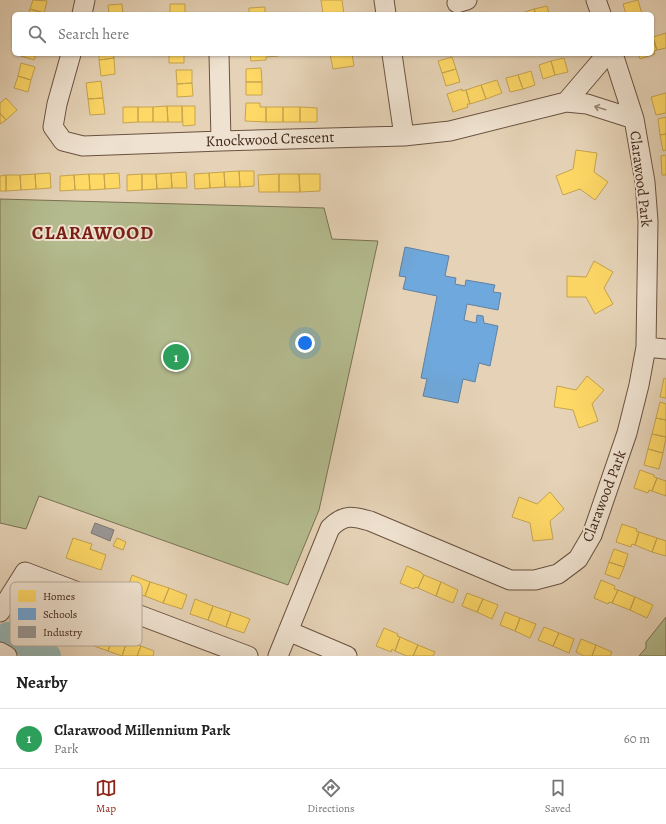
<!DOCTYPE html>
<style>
body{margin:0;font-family:Alegreya,serif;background:#f6f6f6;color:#222}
.you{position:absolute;left:305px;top:343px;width:14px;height:14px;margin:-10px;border:3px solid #fff;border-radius:50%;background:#1a73e8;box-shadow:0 0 0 6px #1a73e833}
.badge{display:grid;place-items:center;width:26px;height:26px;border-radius:50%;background:#8f2418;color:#fff;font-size:13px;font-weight:700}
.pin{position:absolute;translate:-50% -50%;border:2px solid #fff;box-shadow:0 1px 4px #0006}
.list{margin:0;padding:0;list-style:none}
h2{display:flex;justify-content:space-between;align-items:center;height:52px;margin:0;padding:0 16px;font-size:17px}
h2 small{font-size:13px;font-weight:400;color:#767676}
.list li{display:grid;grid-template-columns:26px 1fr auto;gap:12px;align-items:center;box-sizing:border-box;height:60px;padding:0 16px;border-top:1px solid #e0e0e0}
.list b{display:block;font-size:15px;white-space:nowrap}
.list p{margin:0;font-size:13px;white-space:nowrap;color:#767676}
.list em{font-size:13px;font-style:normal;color:#767676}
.icon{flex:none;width:22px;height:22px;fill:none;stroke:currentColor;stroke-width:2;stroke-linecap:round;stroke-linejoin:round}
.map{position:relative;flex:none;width:666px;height:656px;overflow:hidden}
.search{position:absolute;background:#fff;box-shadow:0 1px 3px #0004;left:12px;right:12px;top:12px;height:44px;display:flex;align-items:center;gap:10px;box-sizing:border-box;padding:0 14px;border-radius:6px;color:#767676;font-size:15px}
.sheet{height:112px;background:#fff}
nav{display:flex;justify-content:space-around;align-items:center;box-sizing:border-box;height:56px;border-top:1px solid #e0e0e0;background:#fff;font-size:11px;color:#767676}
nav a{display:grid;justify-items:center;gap:2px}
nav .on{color:#8f2418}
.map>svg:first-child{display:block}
.green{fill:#b4bc8f;stroke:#7a7254}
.homes{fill:#ffd966;stroke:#c6a44f}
.schools{fill:#6fa8dc;stroke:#6181a2}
.industry{fill:#999;stroke:#7e7773}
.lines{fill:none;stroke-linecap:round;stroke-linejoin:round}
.river{stroke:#97b7b5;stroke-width:26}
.minor-casing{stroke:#6a5241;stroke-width:21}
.minor{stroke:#efe2d0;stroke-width:19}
.oneway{stroke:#988475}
.labels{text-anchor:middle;stroke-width:4;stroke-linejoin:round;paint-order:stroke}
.street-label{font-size:15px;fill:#40271a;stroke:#efe2d0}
.district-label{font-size:19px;font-weight:bold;letter-spacing:1px;fill:#7a1f14;stroke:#efe2d0}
.key{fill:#efe2d0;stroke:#baaa99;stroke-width:1}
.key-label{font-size:11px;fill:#40271a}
</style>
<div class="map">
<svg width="666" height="656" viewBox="0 0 666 656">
<rect width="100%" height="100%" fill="#e6d3b7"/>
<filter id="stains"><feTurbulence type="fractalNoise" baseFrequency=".005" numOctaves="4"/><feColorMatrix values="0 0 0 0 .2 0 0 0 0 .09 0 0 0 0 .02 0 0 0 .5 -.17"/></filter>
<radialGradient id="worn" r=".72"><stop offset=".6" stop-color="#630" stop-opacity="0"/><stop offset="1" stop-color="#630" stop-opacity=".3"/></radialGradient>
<!-- green -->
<path class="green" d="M0 199 324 208 332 239 378 241 319 510 288 585 39 496 26 529 0 523Z
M666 617V656H639L646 648V642Z"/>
<!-- homes -->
<path class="homes" d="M33 0 47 1 44 13 30 9Z
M321 0H342L344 14H323Z
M638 0 642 14H626L623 4Z
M122 4 123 14H109L108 5Z
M170 4H185V14H170Z
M547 6 549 14H536L534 9Z
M265 7V14H249V8Z
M30 9 44 13V14H29Z
M534 9 536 14H522V13Z
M666 33V48L657 50 653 37Z
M652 37 657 50 654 51 655 54 640 59 638 54H652Z
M21 54H36L34 60 21 56Z
M99 54H113L114 58 99 60Z
M169 54H184V63H169Z
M250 54H279V56L266 57V60L251 61Z
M330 54H352L354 66 333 69Z
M452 57 456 69 442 73 438 61Z
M114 58 115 74 101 76 99 60Z
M564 58 568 72 555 75 551 61Z
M551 61 555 75 543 79 539 65Z
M21 63 35 67 31 80 18 76Z
M261 68 262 82H246V69Z
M456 69 460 82 446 86 442 73Z
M176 70H192V83L177 84Z
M531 71 535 85 523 89 518 75Z
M518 75 523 89 510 92 506 78Z
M18 76 31 80 28 92 14 88Z
M497 80 502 93 486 99 481 85Z
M101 81 103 98 88 99 86 83Z
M246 82H262V95H246Z
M192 83 193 96 177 97V84Z
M481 85 486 99 470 104 466 90Z
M462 89V91L466 90 470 104H467L468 107 453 112 447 94Z
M666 93V113L656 115 651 97Z
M6 98 17 110 6 120 0 113V103Z
M103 98 105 114 90 115 88 99Z
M246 103H260V107H266V122L245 121Z
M167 106H182V122H168Z
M167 106 168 122H153V107Z
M182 106H195V125L183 126Z
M123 107H138V122L123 123Z
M138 107H153V122H138Z
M266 107H283V122H266Z
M283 107H300V122H283Z
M300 107 317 108V122H300Z
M0 113 6 120 0 124Z
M666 117V134L660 135 658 119Z
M666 134V150L663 151 660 135Z
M576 150 597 153 594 172 608 182 595 200 580 189 563 195 556 176 573 169Z
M666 155V175H662L661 156Z
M239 171 240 187H225L224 172Z
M239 171H254V186L240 187Z
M186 172 187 188H172L171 173Z
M224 172 225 187 210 188 209 173Z
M50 173 51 188 36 189 35 174Z
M119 173 120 188 105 189 104 174Z
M171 173 172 188 157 189 156 174Z
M209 173 210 188 195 189 194 174Z
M35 174 36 189 21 190 20 175Z
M89 174 90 190H75L74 175Z
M89 174H104L105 189 90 190Z
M142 174V190L127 191V175Z
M142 174H156L157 189 142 190Z
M279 174V192H259L258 175Z
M279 174H299L300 192H279Z
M299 174H320V191L300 192Z
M6 175V191H0V176Z
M6 175H20L21 190 6 191Z
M74 175 75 190 60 191V176Z
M594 261 613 272 604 288 613 304 595 314 586 297H567V276L586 277Z
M587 376 604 390 592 404 598 421 579 428 573 410 554 407 557 386 576 390Z
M664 378 666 379V398L660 397Z
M660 402 666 404V420L656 418Z
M656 418 666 420V437L652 434Z
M652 434 666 437 663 453 648 449Z
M648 449 663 453 659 469 644 465Z
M640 470 654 475V477L657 478 652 491 649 490 648 493 634 488Z
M657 478 666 481V496L652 491Z
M550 492 564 509 550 521 553 539 533 541 530 523 512 517 519 497 537 504Z
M622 524 637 529 636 531 639 532 635 545 632 544 631 547 616 542Z
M639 532 657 538 652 552 635 545Z
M73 538 92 544 90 549 106 555 101 570 66 558Z
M117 538 126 542 123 550 113 546Z
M657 538 666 541V556L652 552Z
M614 549 628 554 624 567 609 562Z
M609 562 624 567 619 579 605 574Z
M407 566 421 572V573L424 575 418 588 415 587 414 589 400 583Z
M132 575 150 582 145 596 127 590Z
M424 575 441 582 436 596 418 588Z
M601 580 615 586 614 589 618 590 612 603 609 602 608 604 594 598Z
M150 582 169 588 163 603 145 596Z
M441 582 458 590 453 603 436 596Z
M169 588 187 595 182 609 163 603Z
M618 590 635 597 630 610 612 603Z
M467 593 483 599 477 612 462 606Z
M635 597 653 605 647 618 630 610Z
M195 599 213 606 208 620 190 614Z
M483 599 498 605 492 619 477 612Z
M213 606 231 612 226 627 208 620Z
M231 612 250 619 244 633 226 627Z
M505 612 520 618 515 631 500 625Z
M520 618 536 624 530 638 515 631Z
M544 627 559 633 553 646 538 640Z
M384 628 398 634 397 636 400 637 395 651 392 649 391 652 376 646Z
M100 632 113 637 108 651 94 646Z
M559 633 574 639 569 653 553 646Z
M113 637 127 641 122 656 108 651Z
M400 637 418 645 413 656H407L395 651Z
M581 639 596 645 592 656H584L576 652Z
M127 641 141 646 137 656H122Z
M418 645 435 652 433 656H413Z
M596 645 612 652 610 656H592Z
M141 646 154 651 153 656H137Z"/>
<!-- schools -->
<path class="schools" d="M405 247 449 256 445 276 456 278 455 284 465 286 466 280 495 285 493 292 501 293 498 310 467 304 464 320 476 323 477 315 483 316 484 323 498 326 490 366 479 363 475 382 463 379 458 403 423 396 427 379 421 378 437 296 403 289 406 277 399 276Z"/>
<!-- industry -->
<path class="industry" d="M95 523 114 530 110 541 91 533Z"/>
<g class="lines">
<!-- river -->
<path class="river" d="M8 635 48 656"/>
<!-- minor casing -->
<g class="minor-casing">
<path id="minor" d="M384 0 386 14
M596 0 601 14
M457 3 467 0
M82 14 85 0
M71 54 57 104 53 127 63 141 83 146 221 141 404 136 450 131 566 102 587 104 634 119
M219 54 221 141
M392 54 404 136
M566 102 607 54
M646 347 666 349
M0 612 25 572 248 656
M288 631 347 656
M0 652 7 656
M278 656 330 528C344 514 352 516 370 521L510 580H535L558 574 578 559 592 535 627 433 639 385 646 347 648 221 645 182 634 119 613 54"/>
</g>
<!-- minor -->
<use href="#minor" class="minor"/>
</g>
<!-- one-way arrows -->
<defs><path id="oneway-shaft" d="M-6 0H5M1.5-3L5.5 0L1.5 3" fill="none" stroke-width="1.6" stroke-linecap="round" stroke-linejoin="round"/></defs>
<use class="oneway" href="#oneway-shaft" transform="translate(600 108) rotate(-163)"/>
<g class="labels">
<!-- street labels -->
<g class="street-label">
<text transform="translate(270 139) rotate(-2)" y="5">Knockwood Crescent</text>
<text transform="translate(641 179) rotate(83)" y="5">Clarawood Park</text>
<text transform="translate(604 496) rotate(-69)" y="5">Clarawood Park</text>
</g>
<!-- district labels -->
<g class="district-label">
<text x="93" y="239">CLARAWOOD</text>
</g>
</g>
<!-- legend -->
<rect x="10" y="582" width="132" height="64" rx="6" class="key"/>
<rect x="18" y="590" width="18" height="12" fill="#ffd966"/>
<rect x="18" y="608" width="18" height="12" fill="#6fa8dc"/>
<rect x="18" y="626" width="18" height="12" fill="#999"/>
<g class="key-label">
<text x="43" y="600">Homes</text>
<text x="43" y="618">Schools</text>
<text x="43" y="636">Industry</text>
</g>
<rect width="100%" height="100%" filter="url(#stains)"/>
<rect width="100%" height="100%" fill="url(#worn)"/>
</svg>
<div class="you"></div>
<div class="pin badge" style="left:176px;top:357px;background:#2e9e5b">1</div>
<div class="search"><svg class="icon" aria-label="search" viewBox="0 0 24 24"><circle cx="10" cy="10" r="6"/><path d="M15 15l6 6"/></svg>Search here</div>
</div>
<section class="sheet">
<h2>Nearby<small></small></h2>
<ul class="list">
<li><span class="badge" style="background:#2e9e5b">1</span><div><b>Clarawood Millennium Park</b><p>Park</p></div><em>60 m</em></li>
</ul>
</section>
<nav>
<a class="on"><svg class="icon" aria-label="map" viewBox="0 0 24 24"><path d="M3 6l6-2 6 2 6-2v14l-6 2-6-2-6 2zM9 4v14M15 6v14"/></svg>Map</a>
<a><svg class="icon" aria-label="directions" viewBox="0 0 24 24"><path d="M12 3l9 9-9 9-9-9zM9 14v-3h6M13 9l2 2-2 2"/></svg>Directions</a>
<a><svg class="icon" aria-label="saved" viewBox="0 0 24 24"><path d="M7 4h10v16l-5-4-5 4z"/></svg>Saved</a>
</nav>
